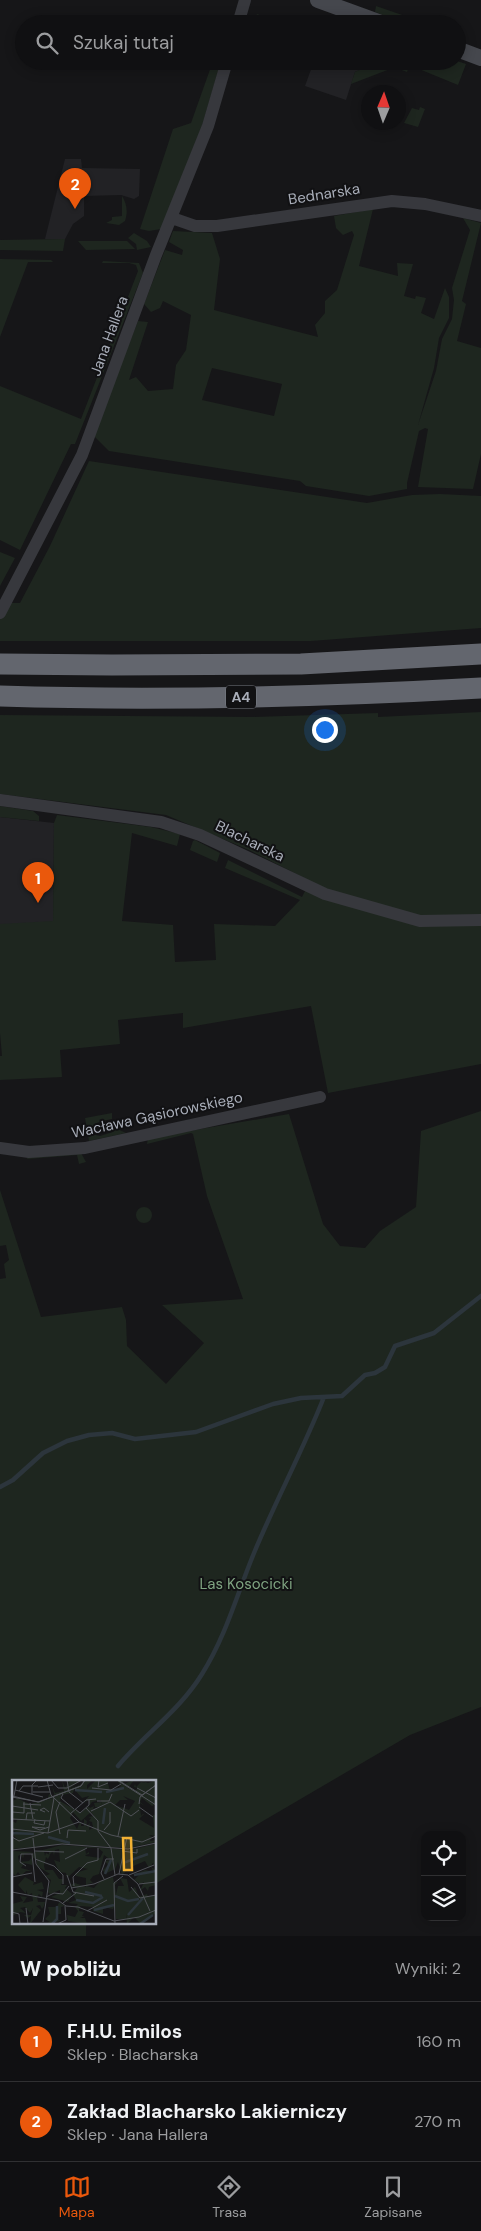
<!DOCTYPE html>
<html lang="pl">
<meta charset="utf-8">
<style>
body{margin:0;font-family:"DM Sans",sans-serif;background:#1e1e20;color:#f1f3f6}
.controls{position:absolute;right:15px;bottom:15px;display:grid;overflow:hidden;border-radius:10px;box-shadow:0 2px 12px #0003}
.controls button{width:45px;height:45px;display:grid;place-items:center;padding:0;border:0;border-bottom:1px solid #303032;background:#101012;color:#f1f3f6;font:25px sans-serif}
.compass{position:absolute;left:361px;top:85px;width:45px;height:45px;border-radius:50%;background:#101012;box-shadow:0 2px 12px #0003;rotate:2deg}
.you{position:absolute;left:324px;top:729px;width:18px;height:18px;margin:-12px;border:4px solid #fff;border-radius:50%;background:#1a73e8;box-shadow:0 0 0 8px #1a73e833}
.badge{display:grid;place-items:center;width:32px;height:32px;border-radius:50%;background:#ea580c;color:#fff;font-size:16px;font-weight:700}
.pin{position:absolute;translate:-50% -41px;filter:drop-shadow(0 1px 2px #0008)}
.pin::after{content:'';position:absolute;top:26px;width:18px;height:15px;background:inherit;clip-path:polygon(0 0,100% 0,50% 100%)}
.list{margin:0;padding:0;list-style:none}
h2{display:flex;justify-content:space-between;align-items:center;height:65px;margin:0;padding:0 20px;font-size:21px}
h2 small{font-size:16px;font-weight:400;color:#9c9d9f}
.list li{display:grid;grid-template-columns:32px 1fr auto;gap:15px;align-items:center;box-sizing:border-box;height:80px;padding:0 20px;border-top:1px solid #303032}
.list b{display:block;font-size:19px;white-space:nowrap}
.list p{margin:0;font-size:16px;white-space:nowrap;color:#9c9d9f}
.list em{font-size:16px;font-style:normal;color:#9c9d9f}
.icon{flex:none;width:28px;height:28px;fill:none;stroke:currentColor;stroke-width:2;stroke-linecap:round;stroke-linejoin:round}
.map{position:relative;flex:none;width:481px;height:1936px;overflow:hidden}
.search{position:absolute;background:#101012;box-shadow:0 2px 12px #0003;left:15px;right:15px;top:15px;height:55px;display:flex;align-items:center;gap:12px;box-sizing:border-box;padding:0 18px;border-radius:28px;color:#9c9d9f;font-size:19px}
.sheet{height:225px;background:#101012}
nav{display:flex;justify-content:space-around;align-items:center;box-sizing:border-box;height:70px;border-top:1px solid #303032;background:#101012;font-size:14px;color:#9c9d9f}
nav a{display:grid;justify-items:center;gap:2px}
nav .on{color:#ea580c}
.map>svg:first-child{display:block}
.built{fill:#222225}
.green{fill:#1e261f;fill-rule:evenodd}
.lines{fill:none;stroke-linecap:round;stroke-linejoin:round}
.stream{stroke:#2c353c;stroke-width:4.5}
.street{stroke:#37383d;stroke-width:12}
.secondary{stroke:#45474d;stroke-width:16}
.highway{stroke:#63666e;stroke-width:21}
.labels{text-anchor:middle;stroke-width:4;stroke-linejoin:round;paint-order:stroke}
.shield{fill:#111113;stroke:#7b7e86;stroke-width:1}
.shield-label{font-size:14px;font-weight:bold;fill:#a8adb8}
.street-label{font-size:15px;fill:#a8adb8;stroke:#111113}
.park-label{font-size:15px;fill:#7fa381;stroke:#111113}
.inset-river{fill:none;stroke:#2c353c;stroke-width:2.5}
.inset-road{fill:none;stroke:#505258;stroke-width:1}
.view{fill:#f2b134;fill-opacity:0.15;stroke:#f2b134;stroke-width:2.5}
.inset-edge{fill:none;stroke:#a8adb8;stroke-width:2.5}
</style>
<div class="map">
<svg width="481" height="1936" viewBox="0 0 481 1936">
<rect width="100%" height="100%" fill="#161618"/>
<!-- built -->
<path class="built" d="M314 61H381L355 72 346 100 305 86Z
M65 159H81L82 168 140 169 139 196 134 199 121 195 84 196V216L73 224 65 239H45Z
M0 817 54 823 53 933 0 942Z"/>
<!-- green -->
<path class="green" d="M376 6 408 17 407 24 375 12Z
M257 14 282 24H253Z
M213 61H221L202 126 161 229 149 231 140 229 173 129 191 123Z
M392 61H411L407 72 386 64Z
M421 61H457L466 64 458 85 419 69Z
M376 63 390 69 351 84 355 72Z
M420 107 425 109 418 127 404 123 412 108 419 110Z
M122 196C127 204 128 212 125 221L119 225 106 223 112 220V217L122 216Z
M373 209 359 266 398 276 397 263 413 264 404 296 415 299 416 296 426 298 421 313 434 319 445 288 449 297V318L439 338 434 368 418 425 436 371 442 339 452 319 454 300 452 288 470 230 463 218 481 223 462 301 466 304 457 341 481 348V454L473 489 418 487 428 429 425 428 419 431 407 483V489L369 496 306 486 300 481 109 451 93 435 138 321 148 322 129 380 136 377 148 391 173 389 176 365 186 350 191 315 163 301 160 308 151 312 144 304 165 250 182 255 183 250 169 242 173 231 212 233 220 259 214 310 318 337 315 325 325 313V301L337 290 354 235 352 231 343 235 336 228 334 216ZM212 368 282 384 274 416 202 400Z
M134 233 147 241 151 247 137 250 136 244 128 238Z
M65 239 63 251 0 250V240Z
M78 241H127L135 249 86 250Z
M0 259 51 260 53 262H28L0 337Z
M103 261 139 263 143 273 75 444H71L20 550 0 540V386L81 419 138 271 136 265 129 263H102Z
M89 461 367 503 412 495 440 494 481 496V628L311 641H0V603H20L50 546Z
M0 552 15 558 0 586Z
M481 712V1064L328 1093 311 1006 183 1028V1013L118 1020 120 1044 60 1050 62 1077 0 1080V1056H2L0 1033V924L53 921 54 823 57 815 151 827 180 834 177 846 132 833 122 921 173 925 175 962 216 960 214 924 275 926 300 900 225 868 228 860 302 897 310 881 249 850 166 815 0 794V715L252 717 378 713V717Z
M0 806 33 811 39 816V821L0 817Z
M195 840 220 853 217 862 190 850 193 841Z
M481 1111V1707L410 1735 155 1884V1781H14V1922H89L86 1924V1936H0V1279L6 1278 4 1264 9 1260 6 1245 0 1246V1190L41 1317 122 1307 126 1320 127 1346 166 1384 204 1343 162 1305 243 1299 207 1196 193 1134 191 1133 147 1144 148 1138 289 1114 323 1224 340 1246 365 1248 380 1231 416 1207 421 1131Z
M112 1113V1119C102 1121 90 1122 91 1134L100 1136 113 1132 115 1128 126 1133 89 1141 85 1118Z
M81 1153 86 1162 79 1164 77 1155 27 1159 29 1155Z
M136 1215a8 8 0 1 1 16 0a8 8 0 1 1-16 0Z"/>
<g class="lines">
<!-- stream -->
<path class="stream" d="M0 1487 13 1480 43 1453 67 1441 89 1435 112 1433 135 1439 196 1432 273 1404 301 1398 342 1396 365 1375 375 1373 385 1367 395 1346 434 1333 481 1296
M118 1766C145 1734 180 1710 202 1674 226 1636 237 1594 254 1553 276 1500 303 1450 324 1397"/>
<!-- street -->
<path class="street" d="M238 24 245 0
M172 218 195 226H217L392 201 425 204 481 216
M0 613 82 455 156 255 208 126 227 61
M0 800 161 822 200 835 325 894 420 921 481 920
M0 1148 29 1152 85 1148 320 1097"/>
<!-- secondary -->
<path class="secondary" d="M318 0 384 24
M457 49 481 58"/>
<!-- highway -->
<path class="highway" d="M0 664 112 665 301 664 481 654
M0 696C161 701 321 697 481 688"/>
</g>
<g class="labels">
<!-- shield labels -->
<rect class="shield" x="226" y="685.5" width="30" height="23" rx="4"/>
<g class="shield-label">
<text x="241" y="702">A4</text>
</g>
<!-- street labels -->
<g class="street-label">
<text transform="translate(324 194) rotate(-9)" y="5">Bednarska</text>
<text transform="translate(109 336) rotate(-70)" y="5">Jana Hallera</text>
<text transform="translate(250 841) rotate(26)" y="5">Blacharska</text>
<text transform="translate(157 1115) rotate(-12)" y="5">Wacława Gąsiorowskiego</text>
</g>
<!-- park labels -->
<g class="park-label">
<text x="246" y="1589">Las Kosocicki</text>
</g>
</g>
<!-- overview -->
<g transform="translate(12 1780)">
<rect width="144" height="144" fill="#161618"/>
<path d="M50 0 53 8 57 2H55L54 0H69L57 9 68 5 72 0H81L75 5V9L84 0H95L98 11H102L109 6 105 0H111L112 4 122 0 116 8 123 11 126 8 122 7 123 4 124 7 129 2 134 3 128 0 136 3 144 0V24L140 26 130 18 128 22 133 26 128 23V28L129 36 131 34H132L127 39 142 48 141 36 138 35 130 31 140 36 144 34V56L137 55 140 57 138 61 144 60V62L116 68 51 64 0 69V57L6 60 0 54 4 51H0V41L4 43 5 40 0 39V21L5 19 0 16 18 24 41 18H36L37 14 43 17 40 6 43 13 52 11ZM62 9 70 18 77 16 71 23 77 20V26L80 22 89 20 90 25 89 22 82 23 83 27H88L81 29 82 26 78 28 76 26 69 33 48 21 49 15 61 13ZM111 16 123 21 117 30 103 25 108 20H116ZM61 32 69 41 79 32 82 36 76 37 79 38 77 41 80 42 81 48 77 50 78 43 74 47 75 41 72 39V46H69V42H68L65 49 58 38ZM143 64 144 88 141 83 137 88 133 81 119 87 110 95 106 82 103 89 93 94 91 90 96 85 93 81 99 80 92 75 87 94 81 96 78 100 81 103H75L80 104 74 106 82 108 88 101 101 97 102 103 106 102 103 105 104 114 106 106H112L108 98 115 99 117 112 123 107 127 117 135 114 136 117 144 115V133L129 144 122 137 115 144 114 133V139H104L103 125 101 129 91 127V134L81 131V127L68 126 67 131 72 132 70 136H73L68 138H73L75 144 56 141 55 135 63 137 66 131 63 127 66 124 56 123 64 120 61 114 65 108 58 105 63 103 74 107V98L64 96 63 93 76 89 67 87 55 98 54 93 47 92 42 80 48 82 47 69 43 70 42 76 41 71 37 75V71H32L33 76 34 73 38 75 36 79 34 77 32 86 33 90H41L47 99H52L49 105H55L53 108 60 114 56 122 39 117 48 113V110L38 114 36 112 39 100 33 96 38 94 25 86V80L20 77 22 72 12 74 11 79 10 74 6 76 7 82 17 81 20 77V85L12 83 9 88 20 91H14L9 96 6 92 3 96 0 91V71L23 72 50 65 118 70ZM73 68H86L91 72 88 78 74 76 73 75 77 74V72L74 74ZM139 87 144 90V105L137 107 136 111 133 107 128 111 132 102 128 104 122 100 127 95H122L133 90 142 92ZM13 97 22 102 21 105 30 102 32 109 25 110 31 112 30 117 27 114 25 117 26 122H33L32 126 30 129 28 125 24 126 29 130 18 144 19 136 16 138 12 135H19L21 128 18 133 13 127 8 128 14 133 8 132 0 136V124L11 121 8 116 15 117 11 123 21 121 20 113 16 115 14 110V114L6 105ZM47 122 53 126 49 127V134H45V139L49 141 32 144 38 142 33 139 38 134 36 127H45Z" fill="#1e261f" fill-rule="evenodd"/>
<path class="inset-river" d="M63 10 90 12M94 12 112 8M91 44 93 28M0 53 22 54M36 57 58 63M111 83 136 74M93 94 99 80M122 95 144 91M73 112 90 116M103 116 116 121 127 119M64 120 81 123 91 117M82 130 102 125M116 135 131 118M40 144 45 139V126M128 144 141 135"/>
<path class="inset-road" d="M35 0 39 15 67 42M39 0 46 8H55L70 0M55 0 57 12 71 23M87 0 86 7 96 3M105 0 144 25M106 0 130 15 144 5M26 7 41 5M80 8 99 10 109 4M125 8 144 18M3 10 31 17M7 11 11 6H26M21 12H38M20 14V5L25 0M51 14 49 18 62 29M0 16 26 22 69 6 73 0M2 16 5 0M0 17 27 22 69 6 73 0M85 21H97L100 14M18 23 21 39M11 24 29 25M127 24 128 17 144 5M0 26 26 30M127 27 141 37M74 28 86 41V51L99 68 103 95M63 29 68 33 77 25V20M79 31 98 22 119 36 127 30M0 32 12 33V22M33 32 28 30 32 28 37 32M58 34 74 20 84 19M0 39 38 41M23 39 22 43 32 45 33 41M14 40 15 33H23M33 48 20 47 28 50 37 47M0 49 36 53 67 42 99 55 130 62 144 56M92 50 98 43V32M36 53 42 18M48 54 44 32 48 22M106 56 113 24M0 57 7 61 32 53M21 58 24 84 37 101 31 142M55 58 56 50 74 51M0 70 50 64 116 69 144 63M23 71 52 72M110 71 125 73V69M20 74 23 102M23 79 42 86 51 95V104M53 79 75 68M14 86 8 82 9 74H21M107 94 115 57M55 95 61 112 82 116M117 95 142 85M0 97 20 93M92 99 89 93 94 79H102M127 104 144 102M62 106 61 97 75 83 86 80V68M119 107 128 118 144 115M59 108 82 104 106 94 116 95 126 104 138 131M0 112 47 121 54 126 66 127 102 141 127 137 144 130M34 117 42 113 51 114 57 106M51 123 64 113M14 128 16 144M75 131 95 120M0 132 7 134 8 144M45 144 54 140 53 126M103 144 102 103 111 96"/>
<path class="view" d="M111 58H119L120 90H112Z"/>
<rect width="144" height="144" class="inset-edge"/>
</g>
</svg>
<div class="controls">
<button><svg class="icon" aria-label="locate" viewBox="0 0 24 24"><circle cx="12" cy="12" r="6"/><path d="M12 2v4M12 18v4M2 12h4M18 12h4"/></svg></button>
<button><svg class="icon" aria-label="layers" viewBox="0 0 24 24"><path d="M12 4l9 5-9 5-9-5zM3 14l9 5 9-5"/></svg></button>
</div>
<svg class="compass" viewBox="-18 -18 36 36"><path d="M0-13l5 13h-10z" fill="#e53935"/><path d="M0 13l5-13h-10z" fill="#9c9d9f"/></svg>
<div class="you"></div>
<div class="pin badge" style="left:38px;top:903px">1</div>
<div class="pin badge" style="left:75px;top:209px">2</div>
<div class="search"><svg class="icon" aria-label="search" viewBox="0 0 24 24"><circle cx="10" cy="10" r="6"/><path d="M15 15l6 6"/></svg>Szukaj tutaj</div>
</div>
<section class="sheet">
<h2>W pobliżu<small>Wyniki: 2</small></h2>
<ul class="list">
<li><span class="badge">1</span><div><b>F.H.U. Emilos</b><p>Sklep · Blacharska</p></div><em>160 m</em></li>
<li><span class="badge">2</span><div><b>Zakład Blacharsko Lakierniczy</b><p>Sklep · Jana Hallera</p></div><em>270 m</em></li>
</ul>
</section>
<nav>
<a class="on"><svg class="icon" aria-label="map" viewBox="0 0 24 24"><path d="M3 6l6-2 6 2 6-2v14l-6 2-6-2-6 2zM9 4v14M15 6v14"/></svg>Mapa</a>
<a><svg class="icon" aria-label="directions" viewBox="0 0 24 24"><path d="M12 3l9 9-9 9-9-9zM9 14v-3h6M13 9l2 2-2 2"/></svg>Trasa</a>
<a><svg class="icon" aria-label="saved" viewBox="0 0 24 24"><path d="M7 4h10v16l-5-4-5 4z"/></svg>Zapisane</a>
</nav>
